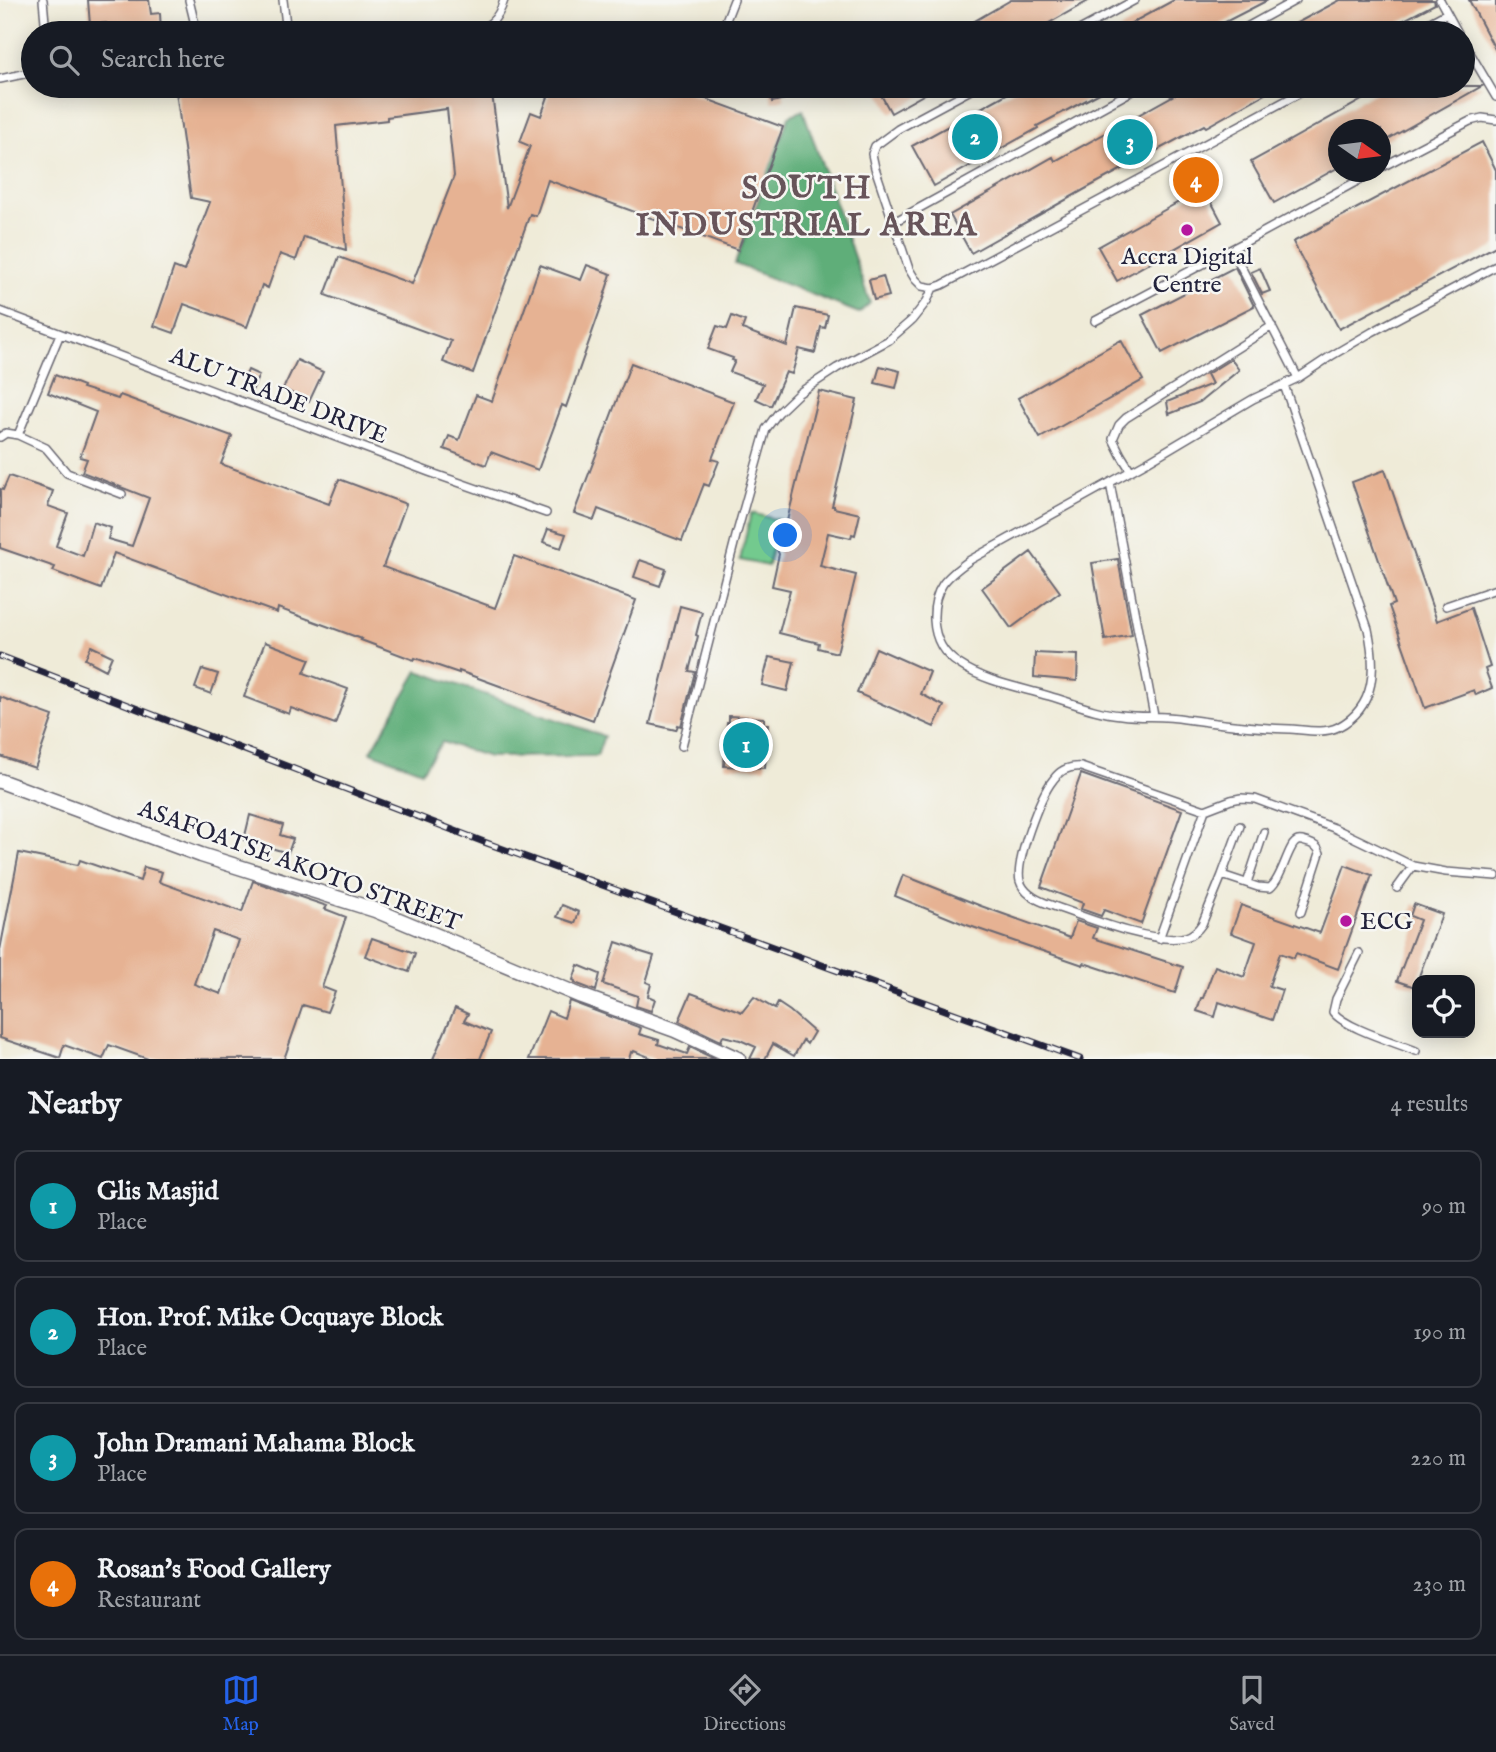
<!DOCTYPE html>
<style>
body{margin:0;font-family:"IM FELL English",serif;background:#20242c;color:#f1f3f6}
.controls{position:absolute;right:21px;bottom:21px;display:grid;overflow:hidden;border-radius:14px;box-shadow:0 4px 18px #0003}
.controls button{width:63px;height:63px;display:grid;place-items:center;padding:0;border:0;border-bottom:2px solid #363941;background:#171b24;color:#f1f3f6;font:35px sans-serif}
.compass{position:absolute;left:1328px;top:119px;width:63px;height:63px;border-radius:50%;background:#171b24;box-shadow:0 4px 18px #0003;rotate:104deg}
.you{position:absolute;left:786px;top:536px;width:24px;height:24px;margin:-18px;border:5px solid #fff;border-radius:50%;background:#1a73e8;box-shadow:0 0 0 10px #1a73e833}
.badge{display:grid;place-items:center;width:46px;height:46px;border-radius:50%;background:#2563eb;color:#fff;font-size:23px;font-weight:700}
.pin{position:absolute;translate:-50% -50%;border:4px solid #fff;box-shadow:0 2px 7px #0006}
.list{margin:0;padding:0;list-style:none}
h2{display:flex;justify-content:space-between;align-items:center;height:91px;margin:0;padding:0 28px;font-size:30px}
h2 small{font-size:23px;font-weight:400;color:#9ea1a6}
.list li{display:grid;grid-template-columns:46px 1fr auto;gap:21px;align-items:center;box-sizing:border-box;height:112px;margin:0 14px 14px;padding:0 14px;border:2px solid #363941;border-radius:14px}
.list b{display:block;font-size:26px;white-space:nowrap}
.list p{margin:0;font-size:23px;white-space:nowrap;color:#9ea1a6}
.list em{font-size:23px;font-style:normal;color:#9ea1a6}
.icon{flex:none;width:38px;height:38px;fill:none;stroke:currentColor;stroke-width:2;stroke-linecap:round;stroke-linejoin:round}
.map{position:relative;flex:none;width:1496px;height:1059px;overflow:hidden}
.search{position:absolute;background:#171b24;box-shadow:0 4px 18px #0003;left:21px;right:21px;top:21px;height:77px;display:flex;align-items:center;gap:18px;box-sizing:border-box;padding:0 24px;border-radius:38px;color:#9ea1a6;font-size:26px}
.sheet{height:595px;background:#171b24}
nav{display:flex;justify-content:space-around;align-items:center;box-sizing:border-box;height:98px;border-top:2px solid #363941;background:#171b24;font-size:19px;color:#9ea1a6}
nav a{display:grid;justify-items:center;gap:4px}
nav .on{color:#2563eb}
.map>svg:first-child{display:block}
.green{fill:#73ca8e;stroke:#4a7664;stroke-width:2}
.forest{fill:#5eae79;stroke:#40685a;stroke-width:2}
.building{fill:#e6b293;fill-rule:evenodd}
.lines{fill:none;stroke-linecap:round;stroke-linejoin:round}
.service-casing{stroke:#6a6872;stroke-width:10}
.minor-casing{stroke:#6a6872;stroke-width:17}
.service{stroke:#fff;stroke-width:7}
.minor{stroke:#fff;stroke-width:14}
.rail-casing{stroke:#22223b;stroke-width:7}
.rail{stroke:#f6f6f2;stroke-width:4.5;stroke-dasharray:13;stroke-linecap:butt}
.poi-dot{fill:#b5179e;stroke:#f6f6f2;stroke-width:2.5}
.labels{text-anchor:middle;stroke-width:5;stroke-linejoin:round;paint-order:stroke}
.poi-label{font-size:24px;fill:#22223b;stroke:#f6f6f2}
.street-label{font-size:24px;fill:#22223b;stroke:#f6f6f2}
.district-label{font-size:32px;font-weight:bold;letter-spacing:2px;fill:#67545a;stroke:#f6f6f2}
</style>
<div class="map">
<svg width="1496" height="1059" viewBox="0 0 1496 1059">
<rect width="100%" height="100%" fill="#f6f6f2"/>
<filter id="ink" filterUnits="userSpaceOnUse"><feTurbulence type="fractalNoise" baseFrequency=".0143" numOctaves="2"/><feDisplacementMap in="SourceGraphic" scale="14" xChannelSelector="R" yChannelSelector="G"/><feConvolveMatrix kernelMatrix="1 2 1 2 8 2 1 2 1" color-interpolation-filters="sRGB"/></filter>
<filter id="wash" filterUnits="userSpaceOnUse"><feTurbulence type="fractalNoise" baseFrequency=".00686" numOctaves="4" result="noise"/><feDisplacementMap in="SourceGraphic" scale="28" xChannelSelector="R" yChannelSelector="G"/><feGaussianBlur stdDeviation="1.57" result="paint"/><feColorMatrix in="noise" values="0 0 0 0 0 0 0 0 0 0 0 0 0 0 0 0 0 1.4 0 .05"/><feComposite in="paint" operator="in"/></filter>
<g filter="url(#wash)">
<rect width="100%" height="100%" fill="#efebd8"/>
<!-- green -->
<path class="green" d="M751 513 779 520 768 566 740 560Z"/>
<!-- forest -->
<path class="forest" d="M803 110 870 303 859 313 735 264 789 116Z
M418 671 604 736 597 756 489 757 442 742 422 771 371 752Z"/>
<g id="blocks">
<!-- building -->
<path class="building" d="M88 0H149L151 14 160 13 161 32 107 33 106 23 90 25Z
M1011 0H1090L1031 33H954Z
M1174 0H1268L1204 33H1113Z
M1340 0H1434L1435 4 1379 33H1278Z
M1469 0H1496V51Z
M247 86H491L507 208 530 146 520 142 531 112 541 116 552 86H671L783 127 738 250 548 180 536 216 530 214 473 373 443 362 451 341 325 295 339 257 412 284 454 176 447 109 387 117V120L336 126 346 250 304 237 296 260 280 254 268 288 262 285 247 327 184 304 174 333 154 326 174 267 184 271 210 202 191 198 176 92Z
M778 86H781L785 99 772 102 769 88Z
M876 86H939L891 113Z
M1021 86H1113L1037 126 1038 128 934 186 912 146Z
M1183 86H1279L1206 127 1204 125 1087 188 971 253 950 215 1053 157 1055 161 1185 89Z
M1387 86H1482L1381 143V130H1339V167L1274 203 1251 162Z
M1482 142 1496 170V246L1339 329 1293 242Z
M1204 188 1222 222 1117 281 1098 247Z
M540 265 581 280 587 265 611 274 605 293H606L566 407 562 405 538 470 491 452 486 465 444 449 449 436 459 440 476 395 492 401Z
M1235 267 1254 306 1162 353 1142 315Z
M1260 268 1270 291 1262 294 1251 272Z
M883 276 889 296 874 300 869 280Z
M796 308 828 315 825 328 821 327 815 353 799 349 792 374 786 372 771 406 756 399 763 384 730 372 735 361 732 360 733 358 708 349 717 326 727 329 732 316 745 321 742 329 787 346Z
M1121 340 1143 380 1040 438 1018 398Z
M1231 359 1239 370 1200 402 1169 414 1167 402 1212 384 1207 374Z
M297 360 323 372 309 402 283 389Z
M631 363 734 402 712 459 719 461 709 486 704 484 682 541 598 509 594 520 574 513Z
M880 366 900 371 896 388 875 383Z
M248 370 259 375 251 393 240 388Z
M55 375 83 386 82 388 118 399 120 395 232 436 221 464 329 504 339 479 406 504 383 567 495 608 514 556 636 600 593 720 459 671V673L415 658 414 660 361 640 362 639 278 608 277 613 114 553 101 589 53 571 55 567 0 548V489L3 490 9 476 53 491 48 506 68 513 56 546 83 556 93 522 111 528 108 539 132 546 149 498 82 472 87 459 80 457 96 412 48 393Z
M819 391 857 400 832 506H834V508L860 514 855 535 852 534 851 538 828 533 820 566 856 575 837 653 818 648 819 643 779 633 790 590 772 586 779 554 775 545V540L778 535 785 529Z
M1385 470 1437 621 1471 608 1490 667 1485 669 1492 688 1476 695 1474 690 1425 708 1389 606 1394 604 1352 482Z
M548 529 566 534 561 548 543 542Z
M1031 552 1060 592 1011 628 982 588Z
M1118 559 1132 635 1105 640 1092 563Z
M640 560 666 569 660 586 634 577Z
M680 606 702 612 696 635 698 636 689 671 695 672 681 726 678 725 676 730 650 724Z
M265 642 310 659 304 673 348 689 335 724 291 708 289 714 244 697Z
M91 646 112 656 106 670 85 659Z
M876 648 930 672 921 694 944 706 934 727 857 693Z
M1035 653 1078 655 1077 681 1034 677Z
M769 657 794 662 787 691 762 685Z
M202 669 218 674 211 694 195 688Z
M0 697 53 716 35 768 0 756Z
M729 716 764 718V724H768L765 768 724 766 727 723H729Z
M1081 774 1182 810 1141 924 1104 910 1101 916 1081 909 1083 903 1041 887Z
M250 815 283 825 280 835 293 839 288 853 244 840Z
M19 853 78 865 80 860 140 881 144 867 162 872 159 882 242 912 253 881 327 906 325 909 346 917 322 987 335 992 327 1012 303 1005 284 1059H148L109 1045 103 1059 64 1045 60 1058 0 1038V950ZM213 931 239 940 221 994 194 984Z
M1345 865 1372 875 1338 969 1296 953 1294 958 1280 953 1269 986 1282 990 1272 1020 1219 1002 1215 1017 1197 1011 1201 998H1203L1215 966 1244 977 1256 942 1231 933 1241 905 1320 933Z
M903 875 981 906 1070 938 1076 921 1097 928 1093 938 1183 967 1175 993 1084 963 1083 965 964 924 895 896Z
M1414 904 1442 914 1415 987 1397 981 1420 920 1410 916Z
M562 905 579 912 575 923 557 917Z
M372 938 415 953 409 972 365 956Z
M616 942 634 948 638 951 654 956 646 982 651 984 648 996 655 999 651 1011 636 1006 638 996 603 984Z
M578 965 600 974 596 991 575 983V981L573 980Z
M691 993 742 1012 754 997 775 1009 778 1003 790 1011 814 1032 807 1044 803 1040 794 1056 773 1044 765 1059H750L756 1047 740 1040 723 1036 721 1041 679 1021Z
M569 1001 641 1028 639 1034 659 1040 658 1044 687 1054 690 1047 715 1059H654L634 1051 633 1053 631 1052 629 1059H529L548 1011 564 1018Z
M455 1008 468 1014 464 1021 491 1032 480 1059H433Z"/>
</g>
</g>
<g filter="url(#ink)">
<use href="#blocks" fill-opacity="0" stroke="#6a6872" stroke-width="2"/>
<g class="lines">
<!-- service casing -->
<g class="service-casing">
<path id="service" d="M43 0 46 33
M189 0 197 33
M283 0 287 33
M1440 0 1458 33
M467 33C488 28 498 21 504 0
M721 33 734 0
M1074 33 1135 0
M1236 33 1296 0
M1410 33 1447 13
M1463 41 1496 97
M0 79 33 72
M978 86 898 129 875 146 872 154 875 168 909 269 915 279 922 286 933 288 942 285 1313 86
M1380 168 1470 121 1482 118 1496 120
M894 222 1141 86
M1232 249 1298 378
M0 311 429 472 546 513
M1095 321 1245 242 1374 172
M1284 385 1368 629C1376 666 1377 707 1338 727 1324 734 1305 730 1290 729 1255 728 1220 724 1185 719 1163 715 1142 718 1121 715 1096 713 1073 703 1049 696 1019 687 986 682 959 664 943 654 935 638 934 620 933 588 946 577 970 560L1147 462 1253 399 1298 378 1331 356 1372 332 1496 266
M18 435 60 334
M0 437 6 433 18 435 46 448 67 473 122 494
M1131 471 1121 455 1113 439 1119 425 1126 418 1272 326
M1110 483 1154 716
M1446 606 1496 589
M682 746 736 536 766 429 778 413 799 393 837 368 889 340 912 320 927 301 933 288
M1205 810 1081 767C1069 766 1060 770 1053 780 1040 796 1015 862 1020 881 1024 894 1037 900 1048 904 1080 915 1155 946 1186 937 1193 935 1198 930 1202 924L1222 875 1258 887 1270 888C1283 878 1288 843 1298 841 1301 840 1305 842 1309 843 1315 845 1318 847 1320 853L1301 912
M1222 875 1240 826
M1247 883 1264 832
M1397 888 1413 866
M1159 939 1205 810 1231 800 1241 798 1255 799 1334 828 1413 866 1446 872 1496 876
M1359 953 1336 999 1333 1012C1345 1028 1397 1043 1416 1051"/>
</g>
<!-- minor casing -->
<g class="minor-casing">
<path id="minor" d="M0 781 201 855 375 910 581 996 675 1030 738 1059"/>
</g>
<!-- service -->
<use href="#service" class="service"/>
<!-- minor -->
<use href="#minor" class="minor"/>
<!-- rail casing -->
<g class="rail-casing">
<path id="rail" d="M0 656 484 842 1080 1059"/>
</g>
<!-- rail -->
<use href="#rail" class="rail"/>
</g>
</g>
<!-- markers -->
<g class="poi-dot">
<circle cx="1187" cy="230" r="7"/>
<circle cx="1346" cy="921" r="7"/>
</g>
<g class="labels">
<!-- poi labels -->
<g class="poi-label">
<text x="1187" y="264">Accra Digital<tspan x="1187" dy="28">Centre</tspan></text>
<text x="1360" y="929" text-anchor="start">ECG</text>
</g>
<!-- street labels -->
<g class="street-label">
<text transform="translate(279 395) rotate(21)" y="8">ALU TRADE DRIVE</text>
<text transform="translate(300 865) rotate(20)" y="8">ASAFOATSE AKOTO STREET</text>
</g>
<!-- district labels -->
<g class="district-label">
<text x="807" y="198">SOUTH<tspan x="807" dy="37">INDUSTRIAL AREA</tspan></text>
</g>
</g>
</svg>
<div class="controls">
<button><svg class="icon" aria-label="locate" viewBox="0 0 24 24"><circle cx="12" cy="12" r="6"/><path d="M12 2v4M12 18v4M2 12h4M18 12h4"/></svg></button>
</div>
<svg class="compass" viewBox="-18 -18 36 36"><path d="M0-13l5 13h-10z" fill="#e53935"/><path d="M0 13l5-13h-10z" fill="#9ea1a6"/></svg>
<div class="you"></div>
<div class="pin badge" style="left:746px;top:745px;background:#0f9aa8">1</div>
<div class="pin badge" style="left:975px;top:137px;background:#0f9aa8">2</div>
<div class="pin badge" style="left:1130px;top:142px;background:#0f9aa8">3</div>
<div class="pin badge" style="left:1196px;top:180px;background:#e8710a">4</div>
<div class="search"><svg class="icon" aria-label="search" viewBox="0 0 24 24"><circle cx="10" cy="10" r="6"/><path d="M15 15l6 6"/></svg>Search here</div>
</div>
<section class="sheet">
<h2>Nearby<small>4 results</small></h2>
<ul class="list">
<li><span class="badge" style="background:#0f9aa8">1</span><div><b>Glis Masjid</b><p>Place</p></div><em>90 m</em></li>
<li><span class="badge" style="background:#0f9aa8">2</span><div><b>Hon. Prof. Mike Ocquaye Block</b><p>Place</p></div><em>190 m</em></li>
<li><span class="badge" style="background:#0f9aa8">3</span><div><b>John Dramani Mahama Block</b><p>Place</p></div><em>220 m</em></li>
<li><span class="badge" style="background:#e8710a">4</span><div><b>Rosan's Food Gallery</b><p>Restaurant</p></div><em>230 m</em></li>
</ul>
</section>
<nav>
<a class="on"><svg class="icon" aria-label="map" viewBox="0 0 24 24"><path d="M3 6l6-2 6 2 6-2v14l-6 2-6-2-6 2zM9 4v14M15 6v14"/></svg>Map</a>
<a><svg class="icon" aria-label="directions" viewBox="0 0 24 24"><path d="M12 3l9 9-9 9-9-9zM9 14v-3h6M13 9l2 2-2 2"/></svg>Directions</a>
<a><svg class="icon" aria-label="saved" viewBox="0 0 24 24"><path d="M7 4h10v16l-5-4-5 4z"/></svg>Saved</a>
</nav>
